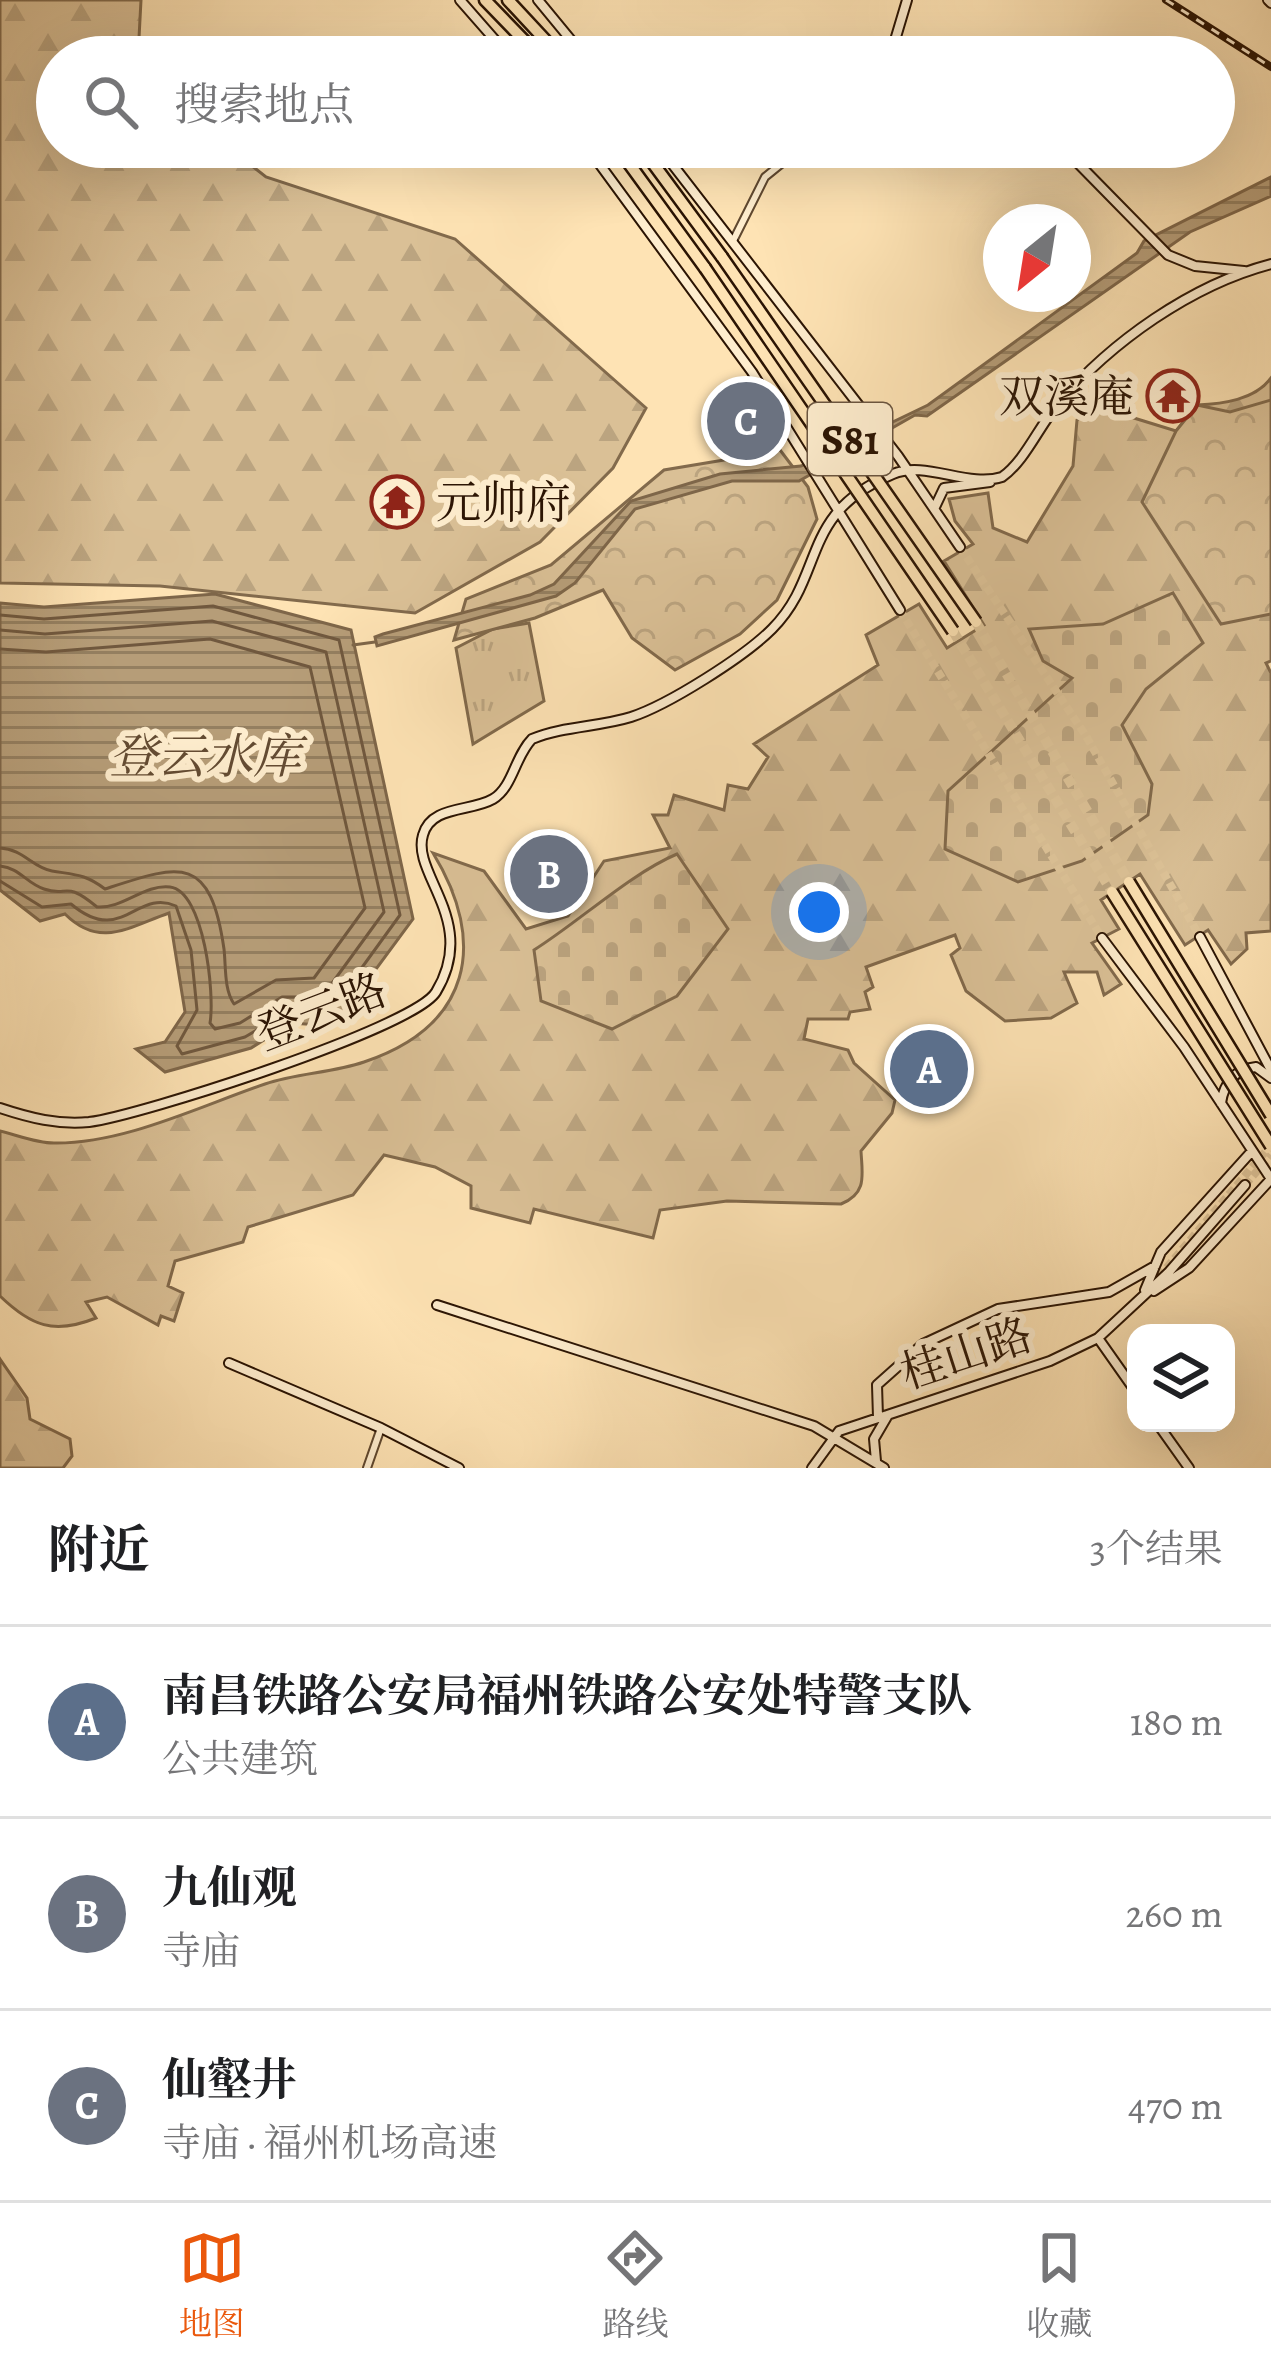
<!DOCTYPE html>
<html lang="zh">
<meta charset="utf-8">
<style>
body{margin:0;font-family:Alegreya,"Noto Serif SC",serif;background:#f2f2f2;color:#202124}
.controls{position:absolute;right:36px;bottom:36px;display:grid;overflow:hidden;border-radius:24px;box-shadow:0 12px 48px #0002}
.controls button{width:108px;height:108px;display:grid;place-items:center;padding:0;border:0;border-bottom:3px solid #e0e0e0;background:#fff;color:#202124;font:60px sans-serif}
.compass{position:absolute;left:983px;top:204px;width:108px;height:108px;border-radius:50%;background:#fff;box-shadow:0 12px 48px #0002;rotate:210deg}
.you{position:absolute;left:819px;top:912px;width:42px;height:42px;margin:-30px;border:9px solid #fff;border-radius:50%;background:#1a73e8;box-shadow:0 0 0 18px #1a73e833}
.badge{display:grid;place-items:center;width:78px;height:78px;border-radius:50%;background:#ea580c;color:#fff;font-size:39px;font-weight:700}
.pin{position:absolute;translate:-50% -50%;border:6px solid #fff;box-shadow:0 3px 12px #0006}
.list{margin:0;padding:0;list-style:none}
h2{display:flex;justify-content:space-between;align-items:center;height:156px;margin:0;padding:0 48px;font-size:51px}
h2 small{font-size:39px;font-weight:400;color:#757577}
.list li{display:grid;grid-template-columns:78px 1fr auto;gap:36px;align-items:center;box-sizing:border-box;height:192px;padding:0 48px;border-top:3px solid #e0e0e0}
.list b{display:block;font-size:45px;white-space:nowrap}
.list p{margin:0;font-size:39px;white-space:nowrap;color:#757577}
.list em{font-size:39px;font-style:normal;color:#757577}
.icon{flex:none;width:66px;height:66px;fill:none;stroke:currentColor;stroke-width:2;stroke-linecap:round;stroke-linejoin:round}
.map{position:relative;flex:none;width:1271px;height:1468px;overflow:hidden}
.search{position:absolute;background:#fff;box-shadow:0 12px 48px #0002;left:36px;right:36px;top:36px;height:132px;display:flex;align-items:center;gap:30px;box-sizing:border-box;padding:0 42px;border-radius:66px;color:#757577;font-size:45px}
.sheet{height:732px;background:#fff}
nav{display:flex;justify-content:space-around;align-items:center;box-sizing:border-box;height:168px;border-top:3px solid #e0e0e0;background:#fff;font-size:33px;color:#757577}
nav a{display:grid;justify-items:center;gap:6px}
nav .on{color:#ea580c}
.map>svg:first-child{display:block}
.grass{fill:url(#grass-tufts);stroke:#826a4c;stroke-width:3}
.forest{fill:url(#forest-firs);stroke:#826a4c;stroke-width:3}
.cemetery{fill:url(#cemetery-stones);stroke:#826a4c;stroke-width:3}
.park{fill:url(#park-crowns);stroke:#826a4c;stroke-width:3}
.water{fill:url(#water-rules);stroke:#7e6649;stroke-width:3}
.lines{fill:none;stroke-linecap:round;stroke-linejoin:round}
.shore{stroke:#70583e;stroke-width:3}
.stream{stroke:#7e6649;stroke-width:3}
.secondary-tunnel{stroke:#dec499;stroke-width:8;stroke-dasharray:8 4;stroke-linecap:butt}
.highway-tunnel{stroke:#dec499;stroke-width:10;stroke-dasharray:10 5;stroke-linecap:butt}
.street-casing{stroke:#60482f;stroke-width:10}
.secondary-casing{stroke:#2b1403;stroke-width:12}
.highway-casing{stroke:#2b1403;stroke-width:15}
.street{stroke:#feedce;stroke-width:6}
.secondary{stroke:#feedce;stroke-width:8}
.highway{stroke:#fee3b4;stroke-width:10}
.rail-casing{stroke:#2b1403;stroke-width:8}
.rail{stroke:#feedce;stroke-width:3;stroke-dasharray:9;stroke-linecap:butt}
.highway-bridge-casing{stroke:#2b1403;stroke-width:15;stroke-linecap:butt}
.highway-bridge{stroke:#fee3b4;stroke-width:10}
.labels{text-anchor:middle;stroke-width:12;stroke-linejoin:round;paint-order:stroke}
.shield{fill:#feedce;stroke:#6a5540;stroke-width:3}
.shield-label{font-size:42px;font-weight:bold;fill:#2b1403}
.poi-label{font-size:45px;fill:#2b1403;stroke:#feedce;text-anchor:end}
.street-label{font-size:45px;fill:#2b1403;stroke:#feedce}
.water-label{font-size:48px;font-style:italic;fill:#634b32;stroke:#feedce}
</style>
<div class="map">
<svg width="1271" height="1468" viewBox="0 0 1271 1468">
<defs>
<pattern id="grass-tufts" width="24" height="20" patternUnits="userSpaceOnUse" patternTransform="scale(3)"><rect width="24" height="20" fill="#dac096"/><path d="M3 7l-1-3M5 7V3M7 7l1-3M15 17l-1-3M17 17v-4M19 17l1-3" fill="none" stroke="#bba480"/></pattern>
<pattern id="forest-firs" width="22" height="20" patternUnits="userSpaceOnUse" patternTransform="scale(3)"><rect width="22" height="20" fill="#dac096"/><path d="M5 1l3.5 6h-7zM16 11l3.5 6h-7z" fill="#bba480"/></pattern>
<pattern id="cemetery-stones" width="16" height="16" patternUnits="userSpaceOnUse" patternTransform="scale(3)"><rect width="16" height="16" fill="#dac096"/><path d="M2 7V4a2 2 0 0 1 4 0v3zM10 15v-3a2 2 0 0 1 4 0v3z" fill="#bba480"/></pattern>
<pattern id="park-crowns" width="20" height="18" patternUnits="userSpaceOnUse" patternTransform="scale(3)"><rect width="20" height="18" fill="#dac096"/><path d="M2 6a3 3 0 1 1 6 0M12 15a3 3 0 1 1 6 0" fill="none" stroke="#bba480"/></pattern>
<pattern id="water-rules" width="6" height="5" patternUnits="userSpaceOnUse" patternTransform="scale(3)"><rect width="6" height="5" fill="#b69d78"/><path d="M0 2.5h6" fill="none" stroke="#947f60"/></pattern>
</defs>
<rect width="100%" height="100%" fill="#fee3b4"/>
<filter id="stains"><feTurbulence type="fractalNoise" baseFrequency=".00167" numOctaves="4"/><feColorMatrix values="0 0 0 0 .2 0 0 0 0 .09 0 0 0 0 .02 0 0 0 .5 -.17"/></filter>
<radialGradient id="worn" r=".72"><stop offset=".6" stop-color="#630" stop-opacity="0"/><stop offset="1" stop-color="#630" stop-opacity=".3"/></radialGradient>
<!-- grass -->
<path class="grass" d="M529 623 544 701 473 744 456 648 493 629Z"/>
<!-- forest -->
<path class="forest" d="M0 0H141L138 57H57V147H228L266 177 455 239 646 408 613 468 540 542 415 613 160 586 0 583Z
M1271 378V661L1266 663 1271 673V931L1246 933 1247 949 1231 964 1208 930 1185 945 1140 874 1101 900 1119 929 1092 943 1121 984 1104 995 1097 972H1064L1077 1003 1051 1018 1005 1021 966 991 951 955 960 948 955 935 866 967 873 987 865 992 870 1009 850 1012 848 1019H808L804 1039 848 1050 854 1063 895 1100 892 1113 861 1151C862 1174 868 1193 841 1204L727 1201 660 1210 653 1238 534 1209 530 1223 471 1208V1186L435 1167 384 1155 353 1195 248 1227 243 1242 175 1261 168 1286 183 1293 174 1321 161 1316 158 1325 107 1297 86 1302 96 1318C54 1335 31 1326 0 1296V1131C17 1135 36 1143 54 1143 124 1144 200 1106 265 1084 297 1073 332 1073 364 1062 471 1026 488 943 433 853L484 871 526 929 568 916 604 861 670 848 653 815H668L674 795 724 810 728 785 748 789 768 757 754 744 878 665 866 635 919 604 947 648 984 625 944 561 973 544 955 521 949 499 988 493 993 528 1027 542 1073 466 1077 420 1131 385 1134 418 1176 431 1197 405C1222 404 1255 400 1271 378Z
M0 1359 27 1398 30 1419 70 1439 72 1456 63 1468H0Z"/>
<!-- cemetery -->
<path class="cemetery" d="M1173 593 1203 643 1146 689 1122 725 1152 784 1148 815 1082 861 1018 882 945 849 948 791 1072 678 1043 661 1029 629 1103 624Z
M677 854 728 929 677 996 612 1029 541 1001 534 950C580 921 630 874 677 854Z"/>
<!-- park -->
<path class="park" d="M1271 400V614L1221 624 1142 502 1176 431 1197 405 1230 412Z
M774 442 808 487 817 519 777 600 740 634 675 670 632 638 603 590 535 618 454 640 466 599 551 565 664 470 736 458Z"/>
<!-- water -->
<path class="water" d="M1271 177V196L1190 232 927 416 915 415 799 481H732L635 509 575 583 556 596 377 646 375 637 383 634 530 595 554 584 631 501 720 474 801 466 928 405 1137 253 1144 241Z
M215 594 351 630 413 919 334 1026 291 1023 251 1048 165 1072 136 1049 165 1042 185 1012 169 913C129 927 100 949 65 914L40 921 0 890V603L44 607Z"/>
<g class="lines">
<!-- shore -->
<path class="shore" d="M0 615 44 619 213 606 339 640 400 915 329 1013 289 1011 245 1037 182 1054 177 1046 197 1010 191 950 176 906C136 888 122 947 71 904L42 907 0 881
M0 630 45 634 212 621 326 652 384 912 322 997H282L240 1023 215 1029 210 1023C215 994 204 891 170 887 144 884 123 909 97 907 63 879 69 898 44 889 26 883 20 868 0 866
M0 649 46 652 210 639 310 667 365 908 314 978 276 980 234 1004C224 990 226 967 224 949 210 852 179 865 105 889 85 874 76 875 52 871 33 868 23 849 0 848"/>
<!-- stream -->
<path class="stream" d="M353 645 375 642"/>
<!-- secondary-tunnel -->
<path class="secondary-tunnel" d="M960 547 1086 736 1200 937
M900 610 1102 938
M1245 1185 1271 1155
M1151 1286 1271 1145"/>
<!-- highway-tunnel -->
<path class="highway-tunnel" d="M976 622 1129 882
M953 631 1112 892"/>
<!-- street casing -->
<g class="street-casing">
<path id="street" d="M733 241 765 177 802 147
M367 1468 381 1428"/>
</g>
<!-- secondary casing -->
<g class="secondary-casing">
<path id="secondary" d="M460 0 510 57
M538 0 585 57
M1268 0 1271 3
M890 57 907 0
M587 147 752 372 900 610
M659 147 898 456 960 547
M1062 147 1168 255 1195 266 1244 271
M935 507 944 488 990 482
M1200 937 1271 1070
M1102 938 1184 1047 1271 1179
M1221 1103C1224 1083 1235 1069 1256 1067L1271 1078
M0 1108C30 1118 58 1125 89 1122 139 1116 414 1028 436 992 479 921 411 874 423 835 431 805 471 812 493 799 513 787 515 756 532 739 563 726 599 727 631 717 668 705 744 657 772 629 826 575 799 513 893 474 925 460 968 488 1002 477 1025 461 1039 426 1058 404 1111 342 1191 285 1271 264
M1145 1290 1161 1252 1252 1151
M1154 1291 1189 1268 1271 1179
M437 1305 814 1426 884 1468
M1098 1338 1136 1392
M229 1363 381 1428 459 1468
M878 1417 877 1385 923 1344 998 1309 1109 1292 1155 1266
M1157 1423 1189 1468
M876 1461 874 1439 888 1415
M812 1468 839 1431 1050 1361 1098 1338 1169 1272 1245 1185"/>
</g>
<!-- highway casing -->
<g class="highway-casing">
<path id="highway" d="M485 0 540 57
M508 0 561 57
M617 147 705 268
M641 147 722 257"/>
</g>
<!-- street -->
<use href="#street" class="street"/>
<!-- secondary -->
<use href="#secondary" class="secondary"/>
<!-- highway -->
<use href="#highway" class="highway"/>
<!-- rail casing -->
<g class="rail-casing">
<path id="rail" d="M1166 0 1271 67"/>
</g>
<!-- rail -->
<use href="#rail" class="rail"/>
<!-- highway-bridge casing -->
<g class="highway-bridge-casing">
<path id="highway-bridge" d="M722 257 976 622
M705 268 953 631
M1129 882 1271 1115
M1112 892 1271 1146"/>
</g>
<!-- highway-bridge -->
<use href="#highway-bridge" class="highway-bridge"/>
</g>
<!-- icons -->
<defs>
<g id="temple-ring" transform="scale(2.7)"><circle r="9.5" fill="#feedce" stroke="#8f2418" stroke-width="1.5"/><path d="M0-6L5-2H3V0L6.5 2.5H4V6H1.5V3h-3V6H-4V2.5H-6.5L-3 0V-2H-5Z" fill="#8f2418"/></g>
</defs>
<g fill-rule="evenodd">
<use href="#temple-ring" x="1173" y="396"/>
<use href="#temple-ring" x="397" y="502"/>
</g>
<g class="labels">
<!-- shield labels -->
<rect class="shield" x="808" y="403" width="84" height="72" rx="9"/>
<g class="shield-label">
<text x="850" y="454">S81</text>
</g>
<!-- poi labels -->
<g class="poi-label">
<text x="1134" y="412">双溪庵</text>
<text x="436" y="518" text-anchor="start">元帅府</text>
</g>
<!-- street labels -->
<g class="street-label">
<text transform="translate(321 1011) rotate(-21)" y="16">登云路</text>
<text transform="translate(966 1353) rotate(-18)" y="16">桂山路</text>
</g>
<!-- water labels -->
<g class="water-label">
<text x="205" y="773">登云水库</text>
</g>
</g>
<rect width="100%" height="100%" filter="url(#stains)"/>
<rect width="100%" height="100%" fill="url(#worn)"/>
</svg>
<div class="controls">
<button><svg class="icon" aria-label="layers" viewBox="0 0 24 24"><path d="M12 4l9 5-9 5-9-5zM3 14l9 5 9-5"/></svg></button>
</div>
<svg class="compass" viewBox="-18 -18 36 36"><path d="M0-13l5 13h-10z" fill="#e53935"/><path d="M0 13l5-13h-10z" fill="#757577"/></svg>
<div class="you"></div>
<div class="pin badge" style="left:929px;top:1069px;background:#5c6f8a">A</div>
<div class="pin badge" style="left:549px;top:874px;background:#6b7280">B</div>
<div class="pin badge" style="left:746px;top:421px;background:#6b7280">C</div>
<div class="search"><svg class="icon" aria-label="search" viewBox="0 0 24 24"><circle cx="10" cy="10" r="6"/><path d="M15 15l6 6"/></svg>搜索地点</div>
</div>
<section class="sheet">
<h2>附近<small>3个结果</small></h2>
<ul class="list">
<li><span class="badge" style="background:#5c6f8a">A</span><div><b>南昌铁路公安局福州铁路公安处特警支队</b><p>公共建筑</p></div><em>180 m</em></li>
<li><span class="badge" style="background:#6b7280">B</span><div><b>九仙观</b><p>寺庙</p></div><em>260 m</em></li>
<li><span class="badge" style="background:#6b7280">C</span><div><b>仙壑井</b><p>寺庙 · 福州机场高速</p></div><em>470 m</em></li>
</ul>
</section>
<nav>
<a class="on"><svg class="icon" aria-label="map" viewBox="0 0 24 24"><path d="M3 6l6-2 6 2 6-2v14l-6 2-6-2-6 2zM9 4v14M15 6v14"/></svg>地图</a>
<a><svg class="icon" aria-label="directions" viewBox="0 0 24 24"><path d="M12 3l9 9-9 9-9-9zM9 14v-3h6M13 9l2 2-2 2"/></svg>路线</a>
<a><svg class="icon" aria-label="saved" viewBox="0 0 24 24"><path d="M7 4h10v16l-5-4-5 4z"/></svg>收藏</a>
</nav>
